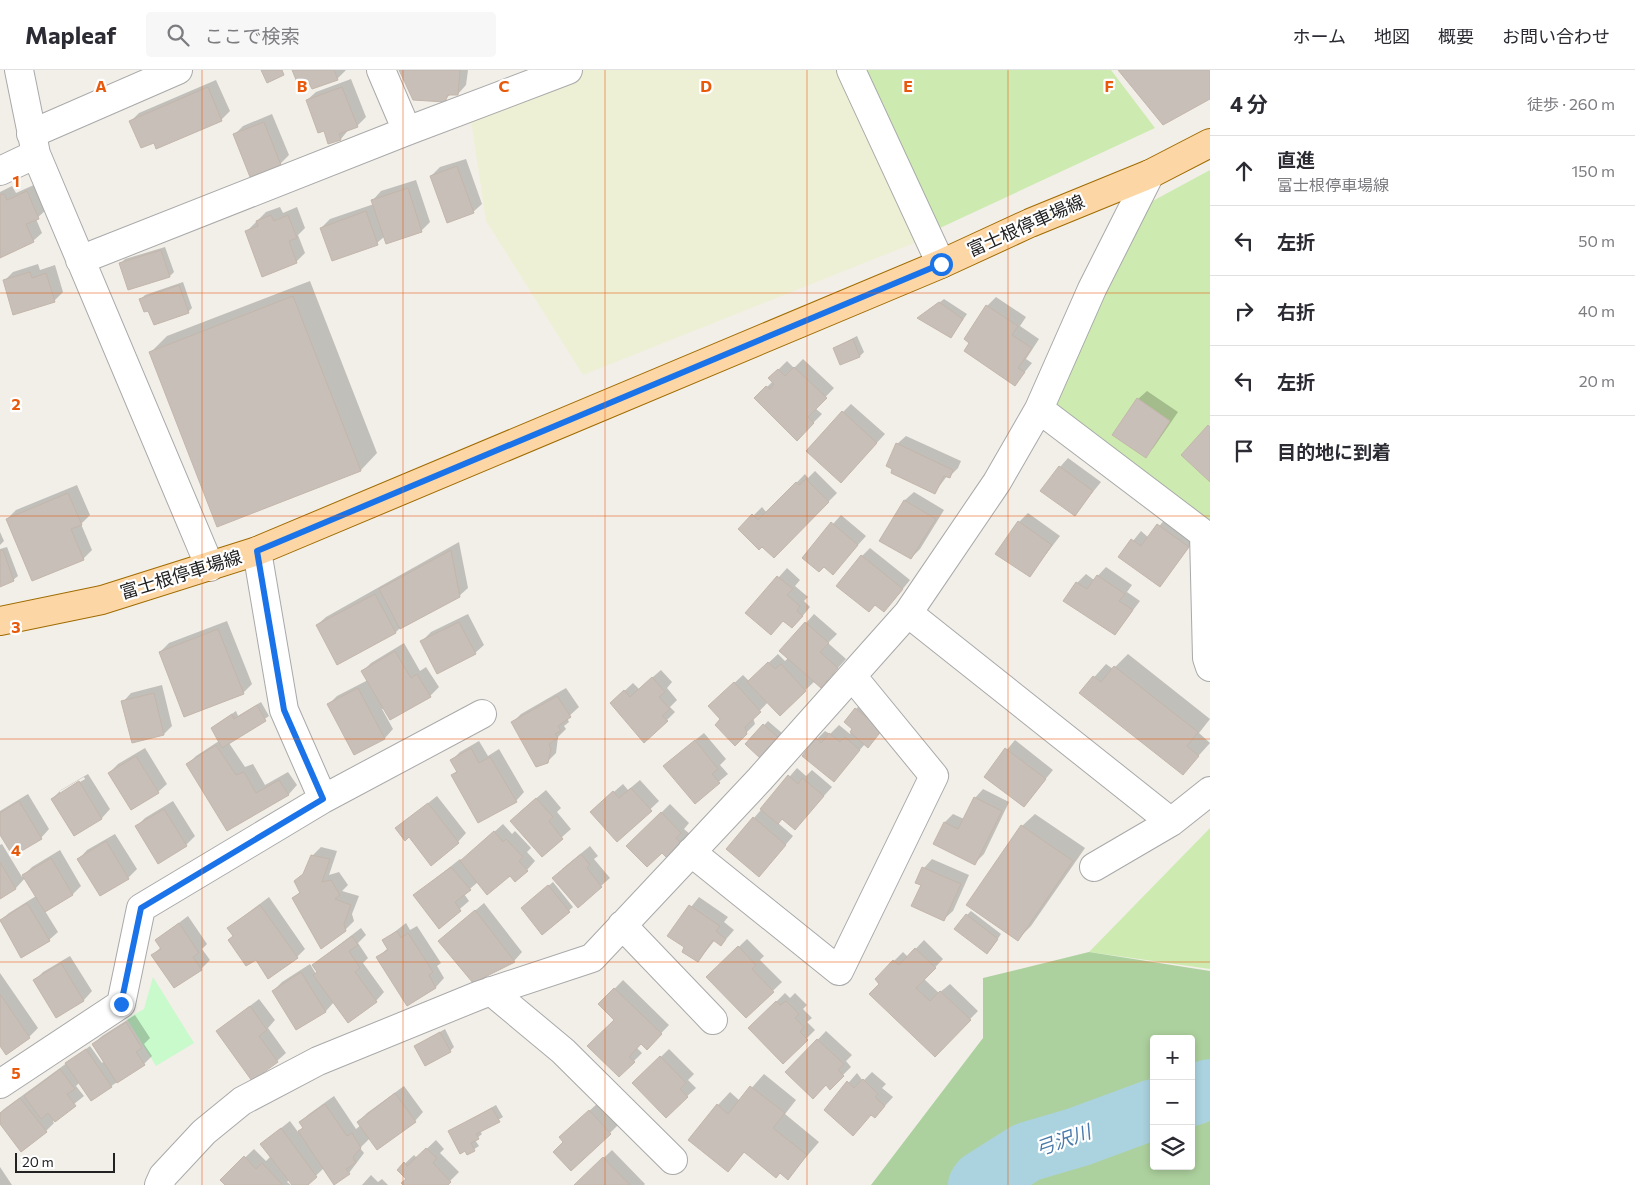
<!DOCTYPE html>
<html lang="ja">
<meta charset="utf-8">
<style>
body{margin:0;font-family:Commissioner,"Noto Sans JP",sans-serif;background:#f7f7f7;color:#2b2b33}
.controls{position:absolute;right:15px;bottom:15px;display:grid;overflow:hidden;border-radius:5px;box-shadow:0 2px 8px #0003}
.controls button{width:45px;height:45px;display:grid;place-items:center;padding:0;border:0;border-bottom:1px solid #e1e1e2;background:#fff;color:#2b2b33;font:25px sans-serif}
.scale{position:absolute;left:15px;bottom:12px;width:100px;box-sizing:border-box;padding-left:5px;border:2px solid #222;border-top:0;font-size:14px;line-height:18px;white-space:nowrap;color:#222;-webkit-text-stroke:4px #fff;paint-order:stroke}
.stop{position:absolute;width:15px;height:15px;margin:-11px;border:4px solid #1a73e8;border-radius:50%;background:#fff}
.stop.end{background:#1a73e8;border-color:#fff;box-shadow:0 1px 5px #0008}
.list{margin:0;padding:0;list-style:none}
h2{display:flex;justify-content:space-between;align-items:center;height:65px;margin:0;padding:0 20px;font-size:21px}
h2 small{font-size:16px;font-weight:400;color:#7c7c81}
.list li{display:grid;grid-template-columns:32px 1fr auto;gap:15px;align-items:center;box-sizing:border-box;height:70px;padding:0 20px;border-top:1px solid #e1e1e2}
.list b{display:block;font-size:19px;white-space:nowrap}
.list p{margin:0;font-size:16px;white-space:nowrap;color:#7c7c81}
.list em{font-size:16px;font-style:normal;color:#7c7c81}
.icon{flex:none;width:28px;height:28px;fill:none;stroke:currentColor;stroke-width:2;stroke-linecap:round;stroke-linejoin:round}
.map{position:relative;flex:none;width:1210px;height:1115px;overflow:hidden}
header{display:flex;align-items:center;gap:30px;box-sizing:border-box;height:70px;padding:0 25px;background:#fff;border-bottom:1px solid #e1e1e2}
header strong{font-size:24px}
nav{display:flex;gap:28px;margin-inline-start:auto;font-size:18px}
.search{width:350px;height:45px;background:#f7f7f7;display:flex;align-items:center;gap:12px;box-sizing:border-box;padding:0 18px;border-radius:5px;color:#7c7c81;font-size:19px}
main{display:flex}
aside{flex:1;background:#fff}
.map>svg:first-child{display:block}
.farmland{fill:#eef0d5}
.grass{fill:#cdebb0}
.forest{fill:#add19e;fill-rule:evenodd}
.park{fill:#c8facc}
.shadow{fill:#0003;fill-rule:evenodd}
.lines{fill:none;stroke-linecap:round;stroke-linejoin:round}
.river{stroke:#aad3df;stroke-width:60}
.building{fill:#c7bfb8;stroke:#c4b6ab}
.minor-casing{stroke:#a9a9a9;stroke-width:30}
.major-casing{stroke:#a06b00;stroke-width:30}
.minor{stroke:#fff;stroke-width:28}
.major{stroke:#fcd6a4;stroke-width:28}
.route{stroke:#1a73e8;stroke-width:6}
.grid{fill:none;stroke:#e8590c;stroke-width:1;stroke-opacity:0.55}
.labels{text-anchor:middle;stroke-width:4.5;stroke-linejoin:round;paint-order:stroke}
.street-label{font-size:18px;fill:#222;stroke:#fff}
.water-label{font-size:19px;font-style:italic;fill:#4a7aab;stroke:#fff}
.grid-label{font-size:16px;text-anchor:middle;font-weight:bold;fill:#e8590c;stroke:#fff;stroke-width:4.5;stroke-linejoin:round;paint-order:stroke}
</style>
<header>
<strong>Mapleaf</strong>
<div class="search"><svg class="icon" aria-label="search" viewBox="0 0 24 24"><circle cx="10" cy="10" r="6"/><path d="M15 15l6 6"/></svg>ここで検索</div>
<nav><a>ホーム</a><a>地図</a><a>概要</a><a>お問い合わせ</a></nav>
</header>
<main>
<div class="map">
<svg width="1210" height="1115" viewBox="0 0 1210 1115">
<rect width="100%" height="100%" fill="#f2efe9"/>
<!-- farmland -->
<path class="farmland" d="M582 0H844L922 170 583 305 486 151 469 37Z"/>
<!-- grass -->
<path class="grass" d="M851 0H1111L1155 58 927 164Z
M1210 100V463L1049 338 1147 134Z
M1210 758V899L1089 882Z"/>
<!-- forest -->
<path class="forest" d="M1089 882 1210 901V1115H871L983 968V908ZM1154 969H1191V1096H1154Z"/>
<!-- park -->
<path class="park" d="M153 907 194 973 156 996 127 949 144 939Z"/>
<!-- shadow -->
<path class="shadow" d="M294 0H346L337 9 310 11Z
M400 0H468L466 15 458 24H451L444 30Z
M351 9 366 47 357 56 349 59 341 69 329 73 324 59 307 30 316 22Z
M216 10 230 41 221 50 155 71 131 51 139 43Z
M272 44 289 85 280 94 234 65 243 56Z
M466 89 482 134 473 142 431 106 440 97Z
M416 110 430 152 421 161 385 166 377 173 321 158 330 149 374 134 373 130 381 121Z
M36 114 47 139 36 149 42 163 33 171 0 186V122L12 116 16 123Z
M280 137 283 143 297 137 305 158 298 165 305 183 296 192 246 162 266 142Z
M165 177 174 202 170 206 121 193 125 189Z
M38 194 40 200 55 195 63 222 54 231 4 211 13 202Z
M310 211 377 383 361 400 218 455 151 282 167 266Z
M183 212 192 238 188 242 149 239 141 229 145 225Z
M996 227 1026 247 1020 256 1039 269 1026 289 1032 293 1015 314 987 236Z
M944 229 967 244 951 267 919 248Z
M857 266 864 282 860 286 834 278Z
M803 289 834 318 815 338 822 344 797 369 756 328 773 311 770 308 787 291 794 298Z
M1147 321 1178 342 1154 377 1145 386 1138 329Z
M851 334 885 364 849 403 843 342Z
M906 366 961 391 958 398 949 407 947 406 935 422 897 374Z
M1068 388 1101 412 1075 444 1060 397Z
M815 401 837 423 774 487 740 459 762 437 767 443 805 404 808 408Z
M77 415 90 445 81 454 92 480 83 489 7 449 16 440Z
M914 422 944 440 920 479 911 488 881 470 905 430Z
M1028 443 1060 466 1030 505 1019 452Z
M841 445 866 466 841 494 824 496 803 488Z
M1167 447 1196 468 1160 515 1120 487 1141 461 1149 468Z
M0 462 4 471 0 475Z
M459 472 468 518 459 526 401 557 396 562 317 555 326 547Z
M7 477 18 506 13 510 0 515V479Z
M870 478 910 510 893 531 862 486Z
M1106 497 1132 515 1127 522 1140 531 1115 564 1077 513 1086 504 1094 510Z
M787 498 800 510 795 516 808 527 804 531 810 537 801 548 784 549 747 543Z
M468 544 484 575 475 583 422 571 431 562Z
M814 544 837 564 828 573 846 589 829 608 815 611 780 644 768 632 753 648 755 654 735 674 722 649 718 628 743 605 749 611 778 584 785 591 788 588 781 581Z
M227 551 252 614 243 623 160 582 169 573Z
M404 573 420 601 426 597 439 617 430 626 382 639 393 659 385 668 355 683 329 634 337 626 368 610 363 601 371 593Z
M1128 584 1210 649 1199 663 1210 673 1183 703 1080 623 1106 594 1113 599Z
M661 600 672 612 667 618 677 630 670 637 675 642 667 650 620 625 633 613 639 619Z
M162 615 172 656 164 664 123 632 131 623Z
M566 618 579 637 567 648 569 652 564 656 566 659 558 667 556 683 547 692 513 652 521 644Z
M261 632 269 646 229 673 245 697 253 694 265 715 288 702 297 715 289 724 228 759 188 694 196 686 219 671 216 655 236 641 238 646Z
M860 635 885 656 865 674 834 710 817 669 825 661 830 664 839 655 850 664 854 658 856 639Z
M768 651 783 664 761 688 747 674Z
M704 663 726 689 720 695 728 704 695 732 673 688Z
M1015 670 1053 700 1023 736 985 706Z
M479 671 488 686 499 679 524 722 516 731 452 705 458 700 452 690 460 682Z
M145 678 167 714 158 722 109 703 118 694Z
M797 698 806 706 812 700 832 717 795 758 783 748 778 753 793 766 767 797 754 748Z
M88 704 110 739 102 748 74 764 52 729 61 720ZM84 707 85 709 60 724V721Z
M640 710 659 731 617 771 600 734 623 714 628 720Z
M983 719 1009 732 984 784 975 793 934 773 945 752 953 744 964 749 975 728Z
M546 720 561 738 557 742 571 759 542 785 520 742Z
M28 724 49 759 41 768 0 763V741Z
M437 726 466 763 458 772 409 765 397 758Z
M173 731 195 766 186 775 137 756 145 748Z
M670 734 689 753 684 759 690 764 681 773 662 781 628 776Z
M1035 744 1085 778 1031 856 1018 869 1022 756Z
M503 754 512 764 515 761 531 778 527 782 535 791 527 800 478 812 464 824 469 831 439 857 415 825 460 789 462 791Z
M115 764 137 799 128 808 101 825 79 789 87 780Z
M2 774 22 807 32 797 60 780 81 816 73 824 45 841 58 862 49 870 22 887 0 851 9 843 36 826 25 808 16 818 0 828V775Z
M590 776 598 786 594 789 610 808 578 836 562 799Z
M321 777 337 781 329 805 339 802 348 815 342 821 359 826 352 844 354 851 345 860 293 828 301 821 295 811 304 803 312 786Z
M932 789 969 805 953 841 944 849 922 815 917 813 924 798Z
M553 812 573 837 543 864 527 834Z
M269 827 305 879 297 887 256 888 228 858Z
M699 827 728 847 724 852 734 860 721 875 715 870 698 891 685 877 669 865Z
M484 833 522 882 514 891 449 863Z
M971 841 1001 864 991 879 967 845Z
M188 846 207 874 202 879 210 890 201 899 153 885 161 877 156 870Z
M406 853 410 860 417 856 441 893 437 896 444 908 436 917 408 934 378 887 388 878 383 871Z
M361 858 366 865 358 873 368 888 363 893 384 922 376 931 334 932 326 941 297 959 273 921 282 912 310 894 316 904 318 902 313 895Z
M747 869 764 886 760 890 782 912 746 947 708 907Z
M924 870 943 889 924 909 939 923 950 914 978 941 935 985 876 909 903 882 908 887Z
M70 886 92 921 84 930 56 946 34 911 43 902Z
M0 903 38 958 29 967 0 974Z
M623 910 669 955 647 978 641 973 637 978 642 983 619 1006 615 950 600 934Z
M785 923 790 928 795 923 807 935 803 939 812 948 807 952 815 960 783 992 750 958Z
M259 929 275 950 268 958 286 983 277 991 218 961Z
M135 945 150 968 144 974 152 986 144 994 92 1029 80 1012 76 1016 84 1026 53 1051 54 1053 46 1061 0 1052V1043L4 1039 90 976 102 993 104 991 93 974 102 966Z
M445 959 454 977 450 981 416 976Z
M826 961 852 985 846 991 851 997 830 1018 826 1014 787 1002Z
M669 979 694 1004 688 1010 696 1018 666 1046 634 1013Z
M872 1002 886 1014 882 1018 893 1027 875 1047 872 1044 825 1040 857 1003 863 1011Z
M764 1004 796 1030 785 1044 819 1072 788 1108 745 1081 728 1101 718 1035 730 1022 740 1031Z
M404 1016 423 1042 415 1051 370 1068 360 1078 364 1083 349 1103 324 1098 306 1115H294L289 1110 287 1112 291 1115H226L222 1110 254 1079 266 1091 271 1086 262 1074 271 1066 290 1051 298 1062 304 1057 300 1052 309 1044 334 1026 356 1059 361 1055 358 1052 367 1043Z
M598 1033 618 1055 610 1063 565 1072 569 1059Z
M496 1035 503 1047 480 1061 482 1064 475 1070 479 1076 468 1083 450 1061Z
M436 1070 444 1079 440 1083 459 1102 446 1115H405L407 1109 398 1100 414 1085 417 1088Z
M612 1080 645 1114 644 1115H576Z
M0 1097 12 1115H0Z
M371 1105 378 1112 382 1109 388 1115H362Z"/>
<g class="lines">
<!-- river -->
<path class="river" d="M1191 1026 1210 1019
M978 1115 981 1111 1027 1082 1078 1067 1154 1039"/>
</g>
<!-- building -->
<path class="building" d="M261 0H282L284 5 267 13Z
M292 0H334L338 10 312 19 309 13 299 17Z
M399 0H460L458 25H448L445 32 413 30Z
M1118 0H1210V29L1163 55Z
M208 17 222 51 156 79 154 73 141 78 129 51Z
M342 17 358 57 339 64 341 70 328 74 324 61 318 63 306 30Z
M264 52 281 95 250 107 233 64Z
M457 96 474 143 447 153 430 106Z
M408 118 422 162 386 174 371 130Z
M27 121 39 149 26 154 34 172 0 188V125L4 124 7 130Z
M366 141 378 175 332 191 320 158Z
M271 145 274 151 288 145 297 168 289 171 297 193 262 207 245 161 258 156 256 151Z
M161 180 170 207 128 220 119 193Z
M30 202 32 208 46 203 55 232 13 245 3 210Z
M179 215 189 243 154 255 148 241 144 242 139 229Z
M293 226 361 401 217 457 149 282Z
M939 232 963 249 951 268 917 248Z
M986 235 1018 256 1012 265 1032 278 1018 298 1025 302 1015 316 964 281 969 273 964 269Z
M853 269 860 287 840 295 833 278Z
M794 297 827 328 808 347 814 353 797 371 754 328 766 316 770 319 774 314 768 308 778 299 785 306Z
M1137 328 1170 351 1146 388 1112 365Z
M842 341 877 373 841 413 806 381Z
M1208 355 1210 357V412L1181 385Z
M896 373 953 400 950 408 944 406 935 424 891 403 892 399 886 396Z
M1059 396 1093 421 1075 446 1040 421Z
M806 409 829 432 774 488 762 477 759 480 738 459 752 444 758 450 796 412 799 415Z
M68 423 82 455 71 459 84 490 32 511 6 449Z
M904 430 936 449 911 489 879 471Z
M1018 451 1052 475 1030 507 995 484Z
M831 452 858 475 833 505 824 497 819 502 802 488Z
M1157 454 1189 477 1160 517 1118 487 1131 469 1141 476Z
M3 480 14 511 0 517V481Z
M451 480 460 527 400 559 379 519Z
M861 485 903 519 884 542 875 535 869 542 836 516Z
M1097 505 1125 524 1119 531 1133 540 1115 565 1063 531 1076 512 1087 519Z
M777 506 793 519 787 525 800 536 797 541 803 546 792 558 783 551 771 565 745 543Z
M375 524 396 563 337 595 316 555Z
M459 552 476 584 437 604 420 571Z
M805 552 829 573 820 582 838 598 821 618 779 581Z
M218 559 244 624 184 647 159 582Z
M395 581 411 608 417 604 431 627 390 650 361 601Z
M768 592 775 599 781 594 806 621 780 646 747 612Z
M1114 596 1198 662 1187 676 1199 686 1183 705 1079 623 1093 606 1101 612Z
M652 607 665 622 659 627 670 639 662 646 668 651 644 673 610 633 624 620 630 627Z
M734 612 761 642 745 657 747 664 735 676 715 655 720 649 708 636Z
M358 618 385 669 354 685 327 634Z
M154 623 164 665 132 673 121 631Z
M557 626 571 647 558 656 561 661 555 664 558 668 549 674 551 679 548 693 536 697 511 652Z
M257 635 266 651 222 678 211 658 232 644 234 649Z
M855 638 882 660 868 678 850 662 852 659 844 652Z
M763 654 780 669 761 689 745 674Z
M829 663 840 672 845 667 860 680 834 712 802 686 816 668 821 673Z
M695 670 718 699 712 704 720 713 695 734 663 696Z
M216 675 236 705 244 702 256 723 279 710 289 725 227 761 186 694Z
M471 678 479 693 490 687 517 732 478 753 451 705 457 702 450 690Z
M1005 678 1046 709 1024 737 984 707Z
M136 686 159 723 131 740 108 703Z
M788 705 798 714 802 708 824 726 795 760 782 749 778 754 760 739Z
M79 711 102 749 74 766 51 729Z
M631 718 652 741 617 772 590 742 613 721 619 728Z
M974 727 1002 741 975 795 933 774 944 752 958 759Z
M536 728 553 747 549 751 563 769 542 787 510 751Z
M19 731 42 769 13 786 0 765V743Z
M428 733 459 773 431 796 409 767 405 771 395 758Z
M164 739 187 776 158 794 135 756Z
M661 742 681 763 676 768 682 774 667 788 662 783 647 797 626 776Z
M753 747 786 775 759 807 726 779Z
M1021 755 1073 791 1018 871 966 835Z
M494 761 503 772 506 769 523 787 519 791 528 801 515 812 510 806 487 825 460 791Z
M106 771 129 809 100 826 77 789Z
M581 784 590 795 587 798 602 817 578 838 552 808Z
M311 785 330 789 322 812 331 810 340 825 335 829 351 835 344 854 346 861 321 879 292 828 300 823 294 811 303 804Z
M51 788 73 825 45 842 22 805Z
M0 792 16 819 0 829Z
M451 797 471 820 455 832 461 841 439 859 413 825Z
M922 797 961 814 944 851 911 836 921 815 915 813Z
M548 815 570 842 542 865 521 838Z
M27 833 50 871 21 888 0 850Z
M260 835 298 888 268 909 256 890 246 896 228 870 233 866 227 858Z
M689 835 720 856 716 861 726 869 721 876 713 870 698 892 682 882 684 877 667 866Z
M475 840 515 892 473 913 438 871Z
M966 844 998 869 987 884 954 859Z
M179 853 199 883 193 887 202 900 174 918 151 885 161 879 155 870Z
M397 861 401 868 408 863 433 902 429 905 436 918 407 936 376 887 388 880 382 870Z
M352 866 358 875 349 881 360 898 355 902 377 932 348 953 313 905 317 902 312 895Z
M738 876 756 895 752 899 774 922 746 948 706 907Z
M915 878 936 898 916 918 930 931 940 921 971 950 935 987 869 924 879 914 875 909 893 890 899 895Z
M61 893 84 931 56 948 33 910Z
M301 902 326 942 296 960 272 921Z
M614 918 662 964 647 980 641 974 629 987 635 992 619 1007 587 976 614 950 598 934Z
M0 924 30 968 6 985 0 976Z
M776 931 780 935 786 931 799 944 795 948 804 957 800 962 808 970 783 994 748 958Z
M250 936 267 960 259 966 278 992 252 1011 216 961Z
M126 952 142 978 136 982 145 995 117 1013 92 974Z
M440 962 451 982 425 996 414 976Z
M817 969 844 994 838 1000 844 1006 830 1020 826 1015 813 1029 785 1002Z
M86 979 112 1017 91 1031 65 993Z
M660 986 686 1013 680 1019 688 1027 666 1048 632 1013Z
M60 999 75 1019 67 1024 76 1036 55 1052 48 1043 41 1049 24 1026Z
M863 1009 878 1024 875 1027 885 1036 875 1048 871 1045 853 1066 824 1040 847 1011 854 1018Z
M750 1016 785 1043 773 1058 807 1085 788 1110 780 1103 776 1108 744 1082 728 1102 688 1070 717 1034 728 1044Z
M395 1023 416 1052 377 1080 357 1052Z
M20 1028 47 1062 21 1082 0 1054V1043Z
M325 1034 347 1066 352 1063 361 1078 353 1087 356 1093 346 1099 350 1104 334 1115 298 1061 303 1058 299 1052Z
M492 1038 500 1052 476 1064 479 1069 471 1073 475 1081 467 1085 465 1081 460 1084 448 1061Z
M589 1040 611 1064 571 1101 553 1082 563 1072 559 1067Z
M281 1058 317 1107 308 1115H292L260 1074Z
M426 1078 437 1088 433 1093 451 1112 448 1115H403L401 1113 406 1109 397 1100 404 1092 407 1096Z
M244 1086 256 1099 262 1093 283 1115H225L220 1110Z
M603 1087 630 1115H574Z"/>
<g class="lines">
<!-- minor casing -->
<g class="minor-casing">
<path id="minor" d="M19 0 36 84 210 497
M381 0 407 61
M851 0 941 194
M31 64 178 0
M0 101 36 84
M80 190 407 61 568 0
M1039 339 1204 464 1207 588 1210 597
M257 481 284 640 323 729
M908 543 1171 752
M691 782 839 901 934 706 852 606
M1094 797 1171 752 1210 721
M622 855 713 950
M491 921 563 981 673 1090
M0 1014 121 934 141 838 323 729 482 644
M159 1115 163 1106 204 1062 242 1031 318 991 480 925 592 888 760 709 908 543 997 412 1039 339 1092 219 1150 104"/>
</g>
<!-- major casing -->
<g class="major-casing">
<path id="major" d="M0 551 102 530 257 481 941 194 1030 153 1150 104 1210 73"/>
</g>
<!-- minor -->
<use href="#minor" class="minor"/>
<!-- major -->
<use href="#major" class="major"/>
</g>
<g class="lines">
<!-- route -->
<path class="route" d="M121 934 141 838 323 729 284 640 257 481 941 194"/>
</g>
<!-- grid -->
<path class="grid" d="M202 0V1115M403 0V1115M605 0V1115M807 0V1115M1008 0V1115M0 223H1210M0 446H1210M0 669H1210M0 892H1210"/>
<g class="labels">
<!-- street labels -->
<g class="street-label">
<text transform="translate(1026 156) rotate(-24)" y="6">富士根停車場線</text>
<text transform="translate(181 505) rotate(-17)" y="6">富士根停車場線</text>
</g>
<!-- water labels -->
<g class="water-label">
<text transform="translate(1063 1070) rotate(-19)" y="7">弓沢川</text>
</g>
</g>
<g class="grid-label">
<text x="101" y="22">A</text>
<text x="302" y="22">B</text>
<text x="504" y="22">C</text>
<text x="706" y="22">D</text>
<text x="908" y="22">E</text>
<text x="1109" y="22">F</text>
<text x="16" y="117">1</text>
<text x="16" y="340">2</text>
<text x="16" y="563">3</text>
<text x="16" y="786">4</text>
<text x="16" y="1009">5</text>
</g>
</svg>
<div class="controls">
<button>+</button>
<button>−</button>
<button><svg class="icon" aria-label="layers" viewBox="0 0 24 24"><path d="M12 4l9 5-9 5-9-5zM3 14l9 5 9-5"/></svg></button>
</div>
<div class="scale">20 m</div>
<div class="stop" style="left:941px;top:194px"></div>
<div class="stop end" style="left:121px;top:934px"></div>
</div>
<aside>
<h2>4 分<small>徒歩 · 260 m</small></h2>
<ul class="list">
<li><svg class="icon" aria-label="ahead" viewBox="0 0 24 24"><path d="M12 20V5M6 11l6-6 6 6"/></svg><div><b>直進</b><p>富士根停車場線</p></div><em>150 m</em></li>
<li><svg class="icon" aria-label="left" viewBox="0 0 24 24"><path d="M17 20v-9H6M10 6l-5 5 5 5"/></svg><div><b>左折</b></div><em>50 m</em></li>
<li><svg class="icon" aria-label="right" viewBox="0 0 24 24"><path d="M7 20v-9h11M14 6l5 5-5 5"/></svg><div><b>右折</b></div><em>40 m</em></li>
<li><svg class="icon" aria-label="left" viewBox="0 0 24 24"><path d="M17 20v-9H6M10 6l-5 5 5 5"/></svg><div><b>左折</b></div><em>20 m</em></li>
<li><svg class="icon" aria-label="arrive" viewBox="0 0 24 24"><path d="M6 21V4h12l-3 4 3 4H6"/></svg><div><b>目的地に到着</b></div></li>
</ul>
</aside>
</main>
